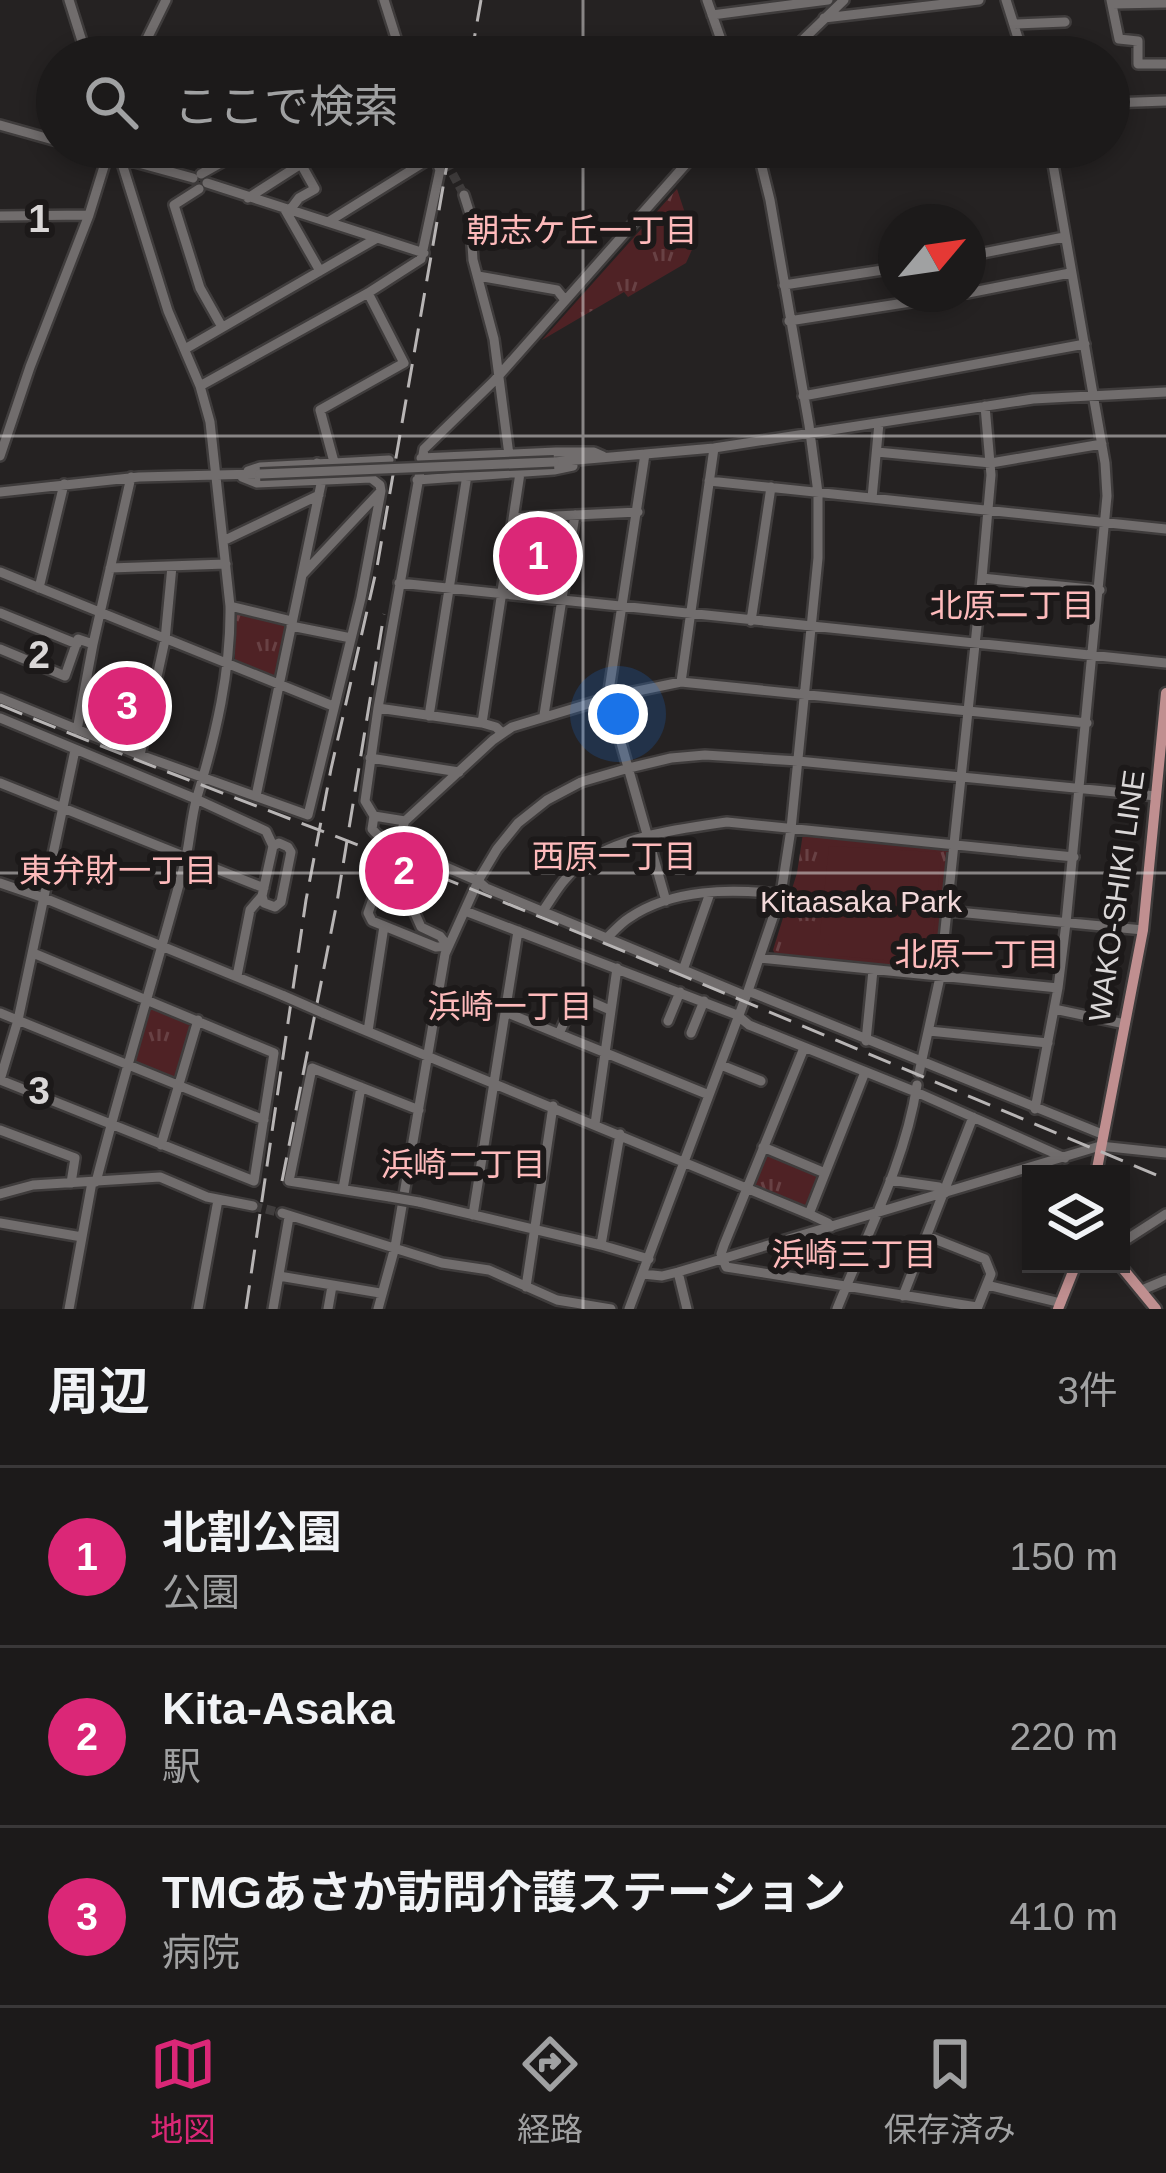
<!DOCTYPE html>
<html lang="ja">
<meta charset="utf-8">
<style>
body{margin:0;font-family:Helvetica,"Noto Sans JP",sans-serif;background:#252323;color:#f1f3f6}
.controls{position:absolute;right:36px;bottom:36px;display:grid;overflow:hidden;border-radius:0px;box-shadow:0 6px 18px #0003}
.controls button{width:108px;height:108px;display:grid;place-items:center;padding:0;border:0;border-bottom:3px solid #3a3839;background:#1c1a1a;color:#f1f3f6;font:60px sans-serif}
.compass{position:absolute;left:878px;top:204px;width:108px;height:108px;border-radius:50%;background:#1c1a1a;box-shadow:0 6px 18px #0003;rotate:61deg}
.you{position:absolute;left:618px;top:714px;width:42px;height:42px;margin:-30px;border:9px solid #fff;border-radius:50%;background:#1a73e8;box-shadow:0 0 0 18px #1a73e833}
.badge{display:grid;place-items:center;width:78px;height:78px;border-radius:50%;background:#db2777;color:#fff;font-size:39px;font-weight:700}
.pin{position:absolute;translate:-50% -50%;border:6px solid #fff;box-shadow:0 3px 12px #0006}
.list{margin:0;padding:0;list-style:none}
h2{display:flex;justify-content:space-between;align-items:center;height:156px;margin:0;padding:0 48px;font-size:51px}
h2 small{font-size:39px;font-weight:400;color:#a0a1a2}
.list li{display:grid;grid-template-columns:78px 1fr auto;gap:36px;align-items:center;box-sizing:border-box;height:180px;padding:0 48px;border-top:3px solid #3a3839}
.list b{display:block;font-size:45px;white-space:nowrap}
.list p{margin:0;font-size:39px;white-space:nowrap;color:#a0a1a2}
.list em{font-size:39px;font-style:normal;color:#a0a1a2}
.icon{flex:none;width:66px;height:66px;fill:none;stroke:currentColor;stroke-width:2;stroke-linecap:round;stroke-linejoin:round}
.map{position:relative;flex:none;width:1166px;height:1309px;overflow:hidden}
.search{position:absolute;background:#1c1a1a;box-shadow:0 6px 18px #0003;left:36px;right:36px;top:36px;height:132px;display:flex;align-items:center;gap:30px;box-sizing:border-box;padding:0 42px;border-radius:66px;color:#a0a1a2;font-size:45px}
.sheet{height:696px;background:#1c1a1a}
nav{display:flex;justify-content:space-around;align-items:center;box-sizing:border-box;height:168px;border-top:3px solid #3a3839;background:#1c1a1a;font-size:33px;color:#a0a1a2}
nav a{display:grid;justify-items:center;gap:6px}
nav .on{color:#db2777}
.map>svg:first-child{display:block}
.grass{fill:url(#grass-tufts)}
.garden{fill:#4f2225}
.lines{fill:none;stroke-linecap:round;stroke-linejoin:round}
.minor-tunnel{stroke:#403d3d;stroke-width:9;stroke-dasharray:9 4.5;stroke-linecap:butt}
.minor-casing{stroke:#3f3c3c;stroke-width:14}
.major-casing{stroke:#3f3c3c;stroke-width:15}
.minor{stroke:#716d6d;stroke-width:9}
.major{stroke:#c08f90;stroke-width:10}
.rail{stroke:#b8b5b5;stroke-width:3;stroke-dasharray:24 12;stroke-linecap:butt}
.minor-bridge-casing{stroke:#3f3c3c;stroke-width:14;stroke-linecap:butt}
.minor-bridge{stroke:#716d6d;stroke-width:9}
.grid{fill:none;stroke:#dad7d7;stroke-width:3;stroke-opacity:0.55}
.labels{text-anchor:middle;stroke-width:12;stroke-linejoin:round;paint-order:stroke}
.street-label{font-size:30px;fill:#dad7d7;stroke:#1c1919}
.park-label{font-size:30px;fill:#f3d9da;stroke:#1c1919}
.neighbourhood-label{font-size:33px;fill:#febabb;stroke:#1c1919}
.grid-label{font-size:39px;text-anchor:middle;font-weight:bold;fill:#dad7d7;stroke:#1c1919;stroke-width:12;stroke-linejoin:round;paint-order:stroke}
</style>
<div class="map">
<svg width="1166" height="1309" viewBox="0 0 1166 1309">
<defs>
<pattern id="grass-tufts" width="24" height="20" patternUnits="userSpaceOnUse" patternTransform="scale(3)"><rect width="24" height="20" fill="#4f2225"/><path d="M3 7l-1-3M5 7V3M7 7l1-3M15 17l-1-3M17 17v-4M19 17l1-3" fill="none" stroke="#684144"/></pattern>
</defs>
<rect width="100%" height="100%" fill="#252222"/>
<!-- grass -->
<path class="grass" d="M677 189 695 243 686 263 628 297 624 292 542 340Z
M568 520 570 524 559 593 555 596 509 592 507 587 516 524 521 521Z
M238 611 284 622 286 626 276 676 272 678 235 663V613Z
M803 833 946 848 949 852 935 972 776 956 773 950 797 873Z
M154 1006 193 1024 177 1077 172 1080 136 1065 134 1060 150 1007Z
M769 1154 820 1175 809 1204 802 1207 754 1187 752 1184 764 1156Z"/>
<!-- garden -->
<path class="garden" d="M829 846 936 852 941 859 930 964 838 956 820 934Z"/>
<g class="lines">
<!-- minor-tunnel -->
<path class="minor-tunnel" d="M440 150 464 195
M253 1206 282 1213"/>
<!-- minor casing -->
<g class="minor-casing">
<path id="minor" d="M69 0 87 57
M384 0 402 57
M707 0 727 57
M1006 0 1024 57
M1111 0 1119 39 1138 41V64H1166
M1112 4 1166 3
M712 15 828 0
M824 18 979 0
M1014 24 1065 22
M138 57 166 0
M785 57 844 0
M1109 103 1166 101
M0 125 57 141
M80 147 193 178
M439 147 440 150
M701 147 494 381 424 449 378 708 365 801 374 816 372 829C378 837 388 842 398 840L405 821 493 740 512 727 618 695 681 682 1087 723
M201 174 249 147
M207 183 424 253
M199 189 174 205 200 288 222 327
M464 195 470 214 473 260 494 339 509 455
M248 198 301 164 315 189 299 198 290 210
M284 208 320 271
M0 216 89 215
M328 222 434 156
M968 256 1064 237
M478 276 557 290 565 300
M784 285 896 268
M968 293 1070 273
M789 321 962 294
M185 349 377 238
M200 386 368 293 421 259 440 170 431 147
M803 396 1085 344
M877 452 991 463 1102 444
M645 454 608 697 666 901
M0 456 30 367 89 215 110 147
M421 458 556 452H594L603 456
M334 462 320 410 404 363 368 293
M554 462 714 448 1033 399 1166 392
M248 471 260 467 389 460
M242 477 257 483 371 478
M417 480 554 470 573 466
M709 481 1166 529
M0 492 139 477 260 474
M872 498 879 423
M514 518 638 512
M223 541 319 495
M110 568 226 564
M0 572 333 706
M303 574 381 491
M982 578 1100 590
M399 583 1166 663
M39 588 64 484
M230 606 292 621
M0 613 77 644
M751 621 771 487
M291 626 351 638
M0 649 65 676 78 639 93 644
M681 682 714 448
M0 698 140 755 308 815 361 598 381 491 380 485 371 478V461
M378 708 482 723 496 727 502 733
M544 715 575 515
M429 716 467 475
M0 718 196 799 266 831 273 846
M482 723 520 473
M77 730 93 644 131 477
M140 755 165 640 172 566
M370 758 459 772
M0 783 264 888
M256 796 321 484 317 463
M374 816 405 821
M398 840 409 851 478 881 486 888 746 996
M279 843 288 847 291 852 281 902 275 907 264 903 262 896 273 846Z
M0 883 44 898 284 996
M383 890 409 900 421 927 440 936 448 946 436 947 372 921 368 913 374 896Z
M465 911 737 1015 749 1025 916 1092 1065 1158
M543 911C554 895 563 878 579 866 619 836 679 829 727 822L1074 857
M947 911 1143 930
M607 938C614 931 621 923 629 918 673 888 731 889 781 894
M760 958 1058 988
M683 970 710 893
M237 976 250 910 262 896
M748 991 1102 1134
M1054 1009 1125 1024
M505 1012 709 1095
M0 1013 264 1120
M323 1013 809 1214 828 1223 831 1227
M668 1021 680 992
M368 1031 384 926
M929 1031 1048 1043
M691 1033 704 1001
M559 1034 576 995 610 1010
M866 1041 873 970
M804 1048 724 1245 721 1254 726 1267 977 1307
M721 1065 761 1081
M919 1073 940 977 982 578 991 475 985 406
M0 1080 254 1181 274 1053 33 953
M0 1080 18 1020 75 750
M1035 1109 1058 988 1066 923 1107 496 1105 463 1050 147
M595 1124 617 968
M0 1130 75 1158 71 1183
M161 1145 198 1020
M763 1147 825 1173
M890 1180 939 1187 945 1193
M96 1182C123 1077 155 974 183 870 190 846 190 821 197 797 216 735 231 671 230 606L210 422 200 386 168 311 120 157
M343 1189 361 1087
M0 1194 33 1185 160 1177 207 1197 253 1206
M390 1197 289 1181 312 1068 419 1110
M419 1202 601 1245 649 1259
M282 1213 442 1263 489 1270 557 1300 611 1309
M809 1214 865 1072
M473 1215 518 931
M0 1223 82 1237
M927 1236 985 1259 991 1274 977 1309
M1121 1243 1166 1214
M601 1245 620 1134
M678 1272 687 1309
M643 1274 662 1276 678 1272 1100 1146 1166 1153
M279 1276 380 1293
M987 1285 1061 1303
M526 1287 553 1106
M1142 1290 1166 1280
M903 1296 973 1117
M69 1309 92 1182
M198 1309 218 1200
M273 1309 289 1217
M328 1309 332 1286
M378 1309 395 1247 445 954 478 881 497 849 518 823 547 800 581 782 629 768 671 758 705 755 798 761 1156 796
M629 1309 748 991 781 894 791 829 818 558V493L809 425 770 200 757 147
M837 1309C866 1236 905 1163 917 1085"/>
</g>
<!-- major casing -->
<g class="major-casing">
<path id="major" d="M1096 1174 1143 930 1166 693
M1119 1264 1156 1309
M1058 1309 1076 1264"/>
</g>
<!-- minor -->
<use href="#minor" class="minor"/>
<!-- major -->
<use href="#major" class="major"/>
<!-- rail -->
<path class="rail" d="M471 57 481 0
M0 705C171 776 346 838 518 908 735 996 950 1089 1166 1179
M282 1181 337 902 384 614
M246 1309 306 900 331 769 377 567 450 147"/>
<!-- minor-bridge casing -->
<g class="minor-bridge-casing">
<path id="minor-bridge" d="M260 474 554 462
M284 996 323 1013
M390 1197 419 1202"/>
</g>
<!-- minor-bridge -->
<use href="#minor-bridge" class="minor-bridge"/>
</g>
<!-- grid -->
<path class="grid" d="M583 0V57M583 147V1309M0 436H1166M0 873H1166"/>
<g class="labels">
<!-- street labels -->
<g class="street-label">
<text transform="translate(1117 896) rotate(-82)" y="10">WAKO-SHIKI LINE</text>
</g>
<!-- park labels -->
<g class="park-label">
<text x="861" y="912">Kitaasaka Park</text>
</g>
<!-- neighbourhood labels -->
<g class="neighbourhood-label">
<text x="582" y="242">朝志ケ丘一丁目</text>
<text x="1012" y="617">北原二丁目</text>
<text x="614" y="868">西原一丁目</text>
<text x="118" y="882">東弁財一丁目</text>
<text x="977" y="966">北原一丁目</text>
<text x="510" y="1018">浜崎一丁目</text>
<text x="463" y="1176">浜崎二丁目</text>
<text x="854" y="1266">浜崎三丁目</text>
</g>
</g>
<g class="grid-label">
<text x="39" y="232">1</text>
<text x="39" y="668">2</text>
<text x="39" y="1104">3</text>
</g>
</svg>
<div class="controls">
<button><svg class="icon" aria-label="layers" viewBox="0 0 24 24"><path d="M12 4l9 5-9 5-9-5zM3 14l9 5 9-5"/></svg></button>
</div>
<svg class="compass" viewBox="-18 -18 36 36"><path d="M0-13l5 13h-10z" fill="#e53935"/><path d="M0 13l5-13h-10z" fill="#a0a1a2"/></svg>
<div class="you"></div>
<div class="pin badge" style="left:538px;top:556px">1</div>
<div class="pin badge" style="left:404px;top:871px">2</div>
<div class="pin badge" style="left:127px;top:706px">3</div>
<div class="search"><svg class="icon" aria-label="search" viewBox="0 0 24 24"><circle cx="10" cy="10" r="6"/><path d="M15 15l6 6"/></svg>ここで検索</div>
</div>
<section class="sheet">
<h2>周辺<small>3件</small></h2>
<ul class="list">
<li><span class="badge">1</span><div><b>北割公園</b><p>公園</p></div><em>150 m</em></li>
<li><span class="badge">2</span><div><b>Kita-Asaka</b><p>駅</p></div><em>220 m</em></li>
<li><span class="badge">3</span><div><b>TMGあさか訪問介護ステーション</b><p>病院</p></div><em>410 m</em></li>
</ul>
</section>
<nav>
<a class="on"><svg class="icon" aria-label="map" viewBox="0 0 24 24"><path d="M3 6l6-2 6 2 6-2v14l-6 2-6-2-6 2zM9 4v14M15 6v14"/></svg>地図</a>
<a><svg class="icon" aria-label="directions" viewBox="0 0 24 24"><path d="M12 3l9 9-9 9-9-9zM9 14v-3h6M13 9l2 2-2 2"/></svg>経路</a>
<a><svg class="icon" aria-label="saved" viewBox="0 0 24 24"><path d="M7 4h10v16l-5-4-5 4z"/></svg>保存済み</a>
</nav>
